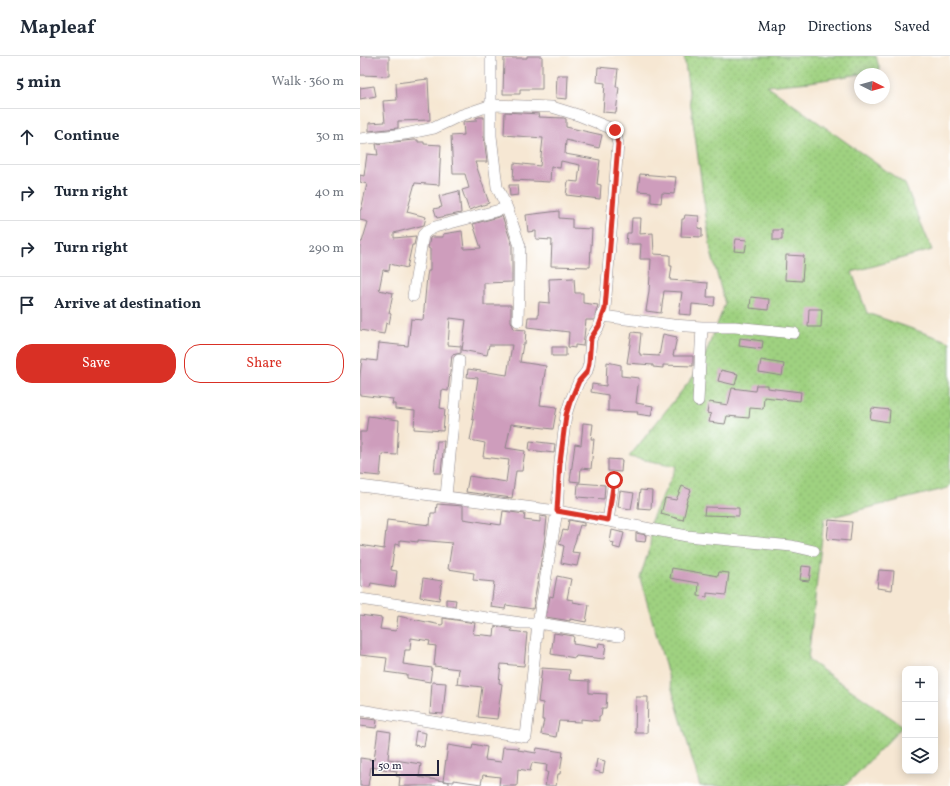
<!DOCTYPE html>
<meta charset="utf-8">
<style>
body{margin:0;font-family:Vollkorn,serif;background:#f6f6f7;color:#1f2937}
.controls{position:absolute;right:12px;bottom:12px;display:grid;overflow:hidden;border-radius:8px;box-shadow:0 2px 10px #0003}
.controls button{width:36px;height:36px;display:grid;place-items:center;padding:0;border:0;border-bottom:1px solid #e0e1e3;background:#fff;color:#1f2937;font:20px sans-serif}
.compass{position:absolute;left:494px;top:12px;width:36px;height:36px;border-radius:50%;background:#fff;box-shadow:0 2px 10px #0003;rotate:95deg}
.scale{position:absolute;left:12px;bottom:10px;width:67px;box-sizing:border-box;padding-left:4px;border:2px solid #22223b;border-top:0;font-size:11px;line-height:14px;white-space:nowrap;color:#22223b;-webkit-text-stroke:3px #fff;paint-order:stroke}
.stop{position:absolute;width:12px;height:12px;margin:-9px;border:3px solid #d93025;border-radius:50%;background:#fff}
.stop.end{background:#d93025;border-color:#fff;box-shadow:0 1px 4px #0008}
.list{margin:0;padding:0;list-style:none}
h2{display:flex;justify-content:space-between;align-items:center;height:52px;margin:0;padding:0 16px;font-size:17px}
h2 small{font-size:13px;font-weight:400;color:#747a83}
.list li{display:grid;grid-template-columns:26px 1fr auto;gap:12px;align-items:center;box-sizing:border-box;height:56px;padding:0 16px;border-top:1px solid #e0e1e3}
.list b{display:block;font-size:15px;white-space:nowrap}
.list em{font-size:13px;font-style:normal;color:#747a83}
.actions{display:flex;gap:8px;padding:12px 16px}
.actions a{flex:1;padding:9px 0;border:1px solid #d93025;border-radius:16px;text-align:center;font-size:14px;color:#d93025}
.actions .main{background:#d93025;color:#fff}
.icon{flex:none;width:22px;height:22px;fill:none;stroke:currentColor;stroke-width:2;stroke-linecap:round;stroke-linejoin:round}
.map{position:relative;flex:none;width:590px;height:730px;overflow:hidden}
header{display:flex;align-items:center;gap:24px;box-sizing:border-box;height:56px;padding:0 20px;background:#fff;border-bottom:1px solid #e0e1e3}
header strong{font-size:19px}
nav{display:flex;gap:22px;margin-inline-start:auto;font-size:14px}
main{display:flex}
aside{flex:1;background:#fff}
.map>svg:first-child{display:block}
.grass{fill:url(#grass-dots);stroke:#607a5e}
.building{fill:#ce9dbc}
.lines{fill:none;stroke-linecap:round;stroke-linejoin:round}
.minor-casing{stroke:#8c8487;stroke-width:12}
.minor{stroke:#fff;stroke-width:11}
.route{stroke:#d93025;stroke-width:5}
</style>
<header>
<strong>Mapleaf</strong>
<nav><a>Map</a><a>Directions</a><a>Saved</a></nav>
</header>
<main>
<aside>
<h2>5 min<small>Walk · 360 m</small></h2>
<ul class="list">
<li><svg class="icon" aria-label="ahead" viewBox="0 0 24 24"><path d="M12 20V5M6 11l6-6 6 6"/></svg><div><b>Continue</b></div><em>30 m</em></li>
<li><svg class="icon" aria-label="right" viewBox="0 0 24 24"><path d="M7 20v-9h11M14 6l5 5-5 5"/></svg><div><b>Turn right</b></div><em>40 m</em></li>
<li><svg class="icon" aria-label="right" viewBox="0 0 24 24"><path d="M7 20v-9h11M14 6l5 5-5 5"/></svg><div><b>Turn right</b></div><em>290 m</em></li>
<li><svg class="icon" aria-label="arrive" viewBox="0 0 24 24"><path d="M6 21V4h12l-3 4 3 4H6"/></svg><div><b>Arrive at destination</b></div></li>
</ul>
<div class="actions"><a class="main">Save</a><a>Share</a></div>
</aside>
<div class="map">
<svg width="590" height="730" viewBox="0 0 590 730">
<defs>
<pattern id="grass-dots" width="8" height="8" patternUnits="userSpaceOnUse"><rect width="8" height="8" fill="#9fd180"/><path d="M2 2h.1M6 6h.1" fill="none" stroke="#89b370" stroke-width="1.8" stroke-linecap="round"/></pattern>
</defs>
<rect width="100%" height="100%" fill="#fff"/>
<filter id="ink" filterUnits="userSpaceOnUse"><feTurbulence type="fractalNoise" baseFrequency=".025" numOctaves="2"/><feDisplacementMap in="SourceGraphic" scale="8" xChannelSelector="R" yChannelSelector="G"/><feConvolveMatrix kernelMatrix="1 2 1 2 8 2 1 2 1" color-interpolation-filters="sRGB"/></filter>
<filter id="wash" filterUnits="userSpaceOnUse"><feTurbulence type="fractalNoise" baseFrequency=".012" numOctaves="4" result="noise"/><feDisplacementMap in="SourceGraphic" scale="16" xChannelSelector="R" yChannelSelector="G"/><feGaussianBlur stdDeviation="0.9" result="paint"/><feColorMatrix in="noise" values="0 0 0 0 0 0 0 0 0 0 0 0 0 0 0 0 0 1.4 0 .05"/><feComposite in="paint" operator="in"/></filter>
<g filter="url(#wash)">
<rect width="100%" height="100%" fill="#f6e7d3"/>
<!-- grass -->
<path class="grass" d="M324 0H516L520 15 450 26 407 30 545 128 572 194 492 216 507 257 590 286V429L588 432 464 463 448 604 543 670 485 730H340L280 522 290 490 292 462 317 410 269 401 340 312 365 248 351 196Z"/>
<g id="blocks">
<!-- building -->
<path class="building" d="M0 0H29V20L0 19Z
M167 0H182V33H160V38H143L144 2H167Z
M238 11 258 13 256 31H259L256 57 243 56 245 27 237 26Z
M197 19H208L207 43 196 42Z
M68 23 70 64 38 65V72L9 75V67L25 66 23 45 37 44 36 27Z
M14 30 16 40 0 43V32Z
M145 56 179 58 178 61 204 62 206 63V71L242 79 239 92 206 84 205 98 240 104 237 128 241 129 240 143 206 139 208 125 218 126 220 109 201 105 200 112 191 111 190 126 153 124 154 107 180 110 183 82 144 79Z
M119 61H124V81L127 106H115L129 147 109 154 102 134 109 132 105 118H93L91 80 104 79 103 66 116 65V62Z
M53 84H58V86H64V88L81 89 79 129 55 127 47 156 66 161 64 169 34 177V182L56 180 54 189H52L47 212 30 208 29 215 23 214 19 234 33 237 29 257 31 258 29 268 26 267 24 278 0 274V186H2L8 166 0 164V154H1L7 128 0 126V119L4 120 7 98 18 99 16 88Z
M280 118 316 121 314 138 302 137 301 147 291 146V136L278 135Z
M149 129H157L158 139 150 140Z
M99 135 101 157 77 162 74 153 82 151 79 140Z
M199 155V162L212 163V172L232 173 230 211 191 210 192 184 176 183V175L168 176 166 159Z
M325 159 339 160 338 172 342 173V181L321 180 322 163H324Z
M142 160 152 188V226L124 227V249H151V265L154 273 166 274 165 288H163L160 306 186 310 180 349 197 351 193 373 151 368 146 392 165 395 162 415H156L152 442 106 436 109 420 146 426 149 404 123 401 125 387 110 384 114 364 112 363 118 322 107 321 108 313 147 319 152 289H129L127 299 102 294 106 264 90 262 88 289 101 290V297L92 299 88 335 82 334 80 352 85 353 83 375 54 373 55 355 35 353V348H32L33 343 0 339V319L2 303 17 305 19 287 48 290 51 263 63 264 67 220 68 215H70V193L68 192 70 182 71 181H83V178L102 175 104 193 121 192 113 168Z
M272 162H281L280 178 293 177 294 198 310 199V210H312L310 224 348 227 347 241H355L354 250 332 248 331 259 319 258 322 236 304 235 301 257 286 255 289 235 291 203H280L281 188H266L267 177H271Z
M413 174H422V184H413Z
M376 183 387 184 385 196 374 195Z
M426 199 444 200 442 225 425 224Z
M214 222 215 237H223V247L238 249 234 264H226L223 290 215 289V292L208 291 209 276 167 271 168 261H178L179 246 190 247 189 223Z
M391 241 409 243 408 254 390 252Z
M449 253H462L461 271H448Z
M272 276 281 277 279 297H280V299L299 300 303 278 317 281 313 300H333V310L303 309V312L293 311V309L267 307Z
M380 282 403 285 402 293 379 290Z
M192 291H206V300H192Z
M401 304 424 308 422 320 399 316Z
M247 306 261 309V320L279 322 276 347 293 350 291 360 277 358 278 356 248 355V339L231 336 232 328 246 330Z
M361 314 378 318 375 329 358 325Z
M396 329H407V332L441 336 440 345 404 341 403 353 390 352 389 362 367 360 365 368 349 366 351 358 347 357 349 346 368 349 372 332 395 335Z
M512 352 530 354 529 366 510 363Z
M8 360 39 364 37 399 22 398 20 420 0 418V376H6Z
M223 367 233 368 231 383H234L231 413 221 412 220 426 210 425 215 388 221 389Z
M77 385H84L81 417H74Z
M170 385 195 388 194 397 169 394Z
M248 403 262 404 261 416 248 415Z
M218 427 245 429 244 443 217 441Z
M322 430 331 434 326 447H327L323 464 301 458 305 442 316 444Z
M280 434 292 435 291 453 278 452Z
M260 435 274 437 271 453 258 451Z
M77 448 103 450V463L141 469 143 455 165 458 164 464 180 466V460L187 461 185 481 173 553 146 549 145 553 131 551 134 526 113 524 114 517 88 513 92 487 58 484V486L40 484V489L35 488 31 514 37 515 35 531 11 527 10 531 0 530V489L24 493 27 464 70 469 71 457H76Z
M345 451 379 452V460L344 459Z
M209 464 224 467V470L220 469 212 496 220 497 217 510 201 507 204 490 199 488 203 474 207 475Z
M469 464 492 466 490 485 467 483Z
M252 474 264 477 260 493 253 491 254 487 250 486Z
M276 477 286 479 285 486 276 485Z
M442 510 451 511 449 525 440 524Z
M312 512 358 520 359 516 369 517 366 539 347 537V541L338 540 339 527 310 522Z
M519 514 534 515 532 534 517 532Z
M197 520 211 523 207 543 213 544V546L229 549 226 566 210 563V565L186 561 190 540 193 541Z
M63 522 82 525 79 544 60 541Z
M86 543 96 544 95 550 86 549Z
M0 559 22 562 20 573 36 575 38 560 81 569 83 568V562L115 567 113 578 134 580 135 570 152 573 151 575 167 577 164 610 141 608 139 627 142 628 137 663 118 661 122 631 97 628 99 613 74 610 76 590 69 589 70 585 51 582 50 594H45L43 608 72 612 70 626 47 622V619L25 616 27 602 0 599Z
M194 577 214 580 213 588 238 592 239 587 246 588 244 603 216 600 215 602 191 598Z
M182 612 210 614 209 624 229 625V637L247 638 246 652H242L241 660H239V665L221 663V666L199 665 196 681 181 678 184 664H182L183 647 178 646Z
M72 626 86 627 83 658 70 657Z
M276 641H288L287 677H275Z
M0 662 17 664 16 672 0 670Z
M18 674 31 676 28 703 61 708 59 721 89 726V730H39L40 721 36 720 37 715 11 711 8 730H0V702L14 704Z
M56 675 66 677 64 691 54 689Z
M113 688 127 691 125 704 141 706 143 691 159 692 158 694 176 697 177 692 203 696 200 718H198L196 730H185L188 716H186L187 709 172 707 170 715 158 713 157 730H139L140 721 123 719 121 728 94 724V726L83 725 88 689 112 693Z
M237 703 245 705 243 717 235 715Z"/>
</g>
</g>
<g filter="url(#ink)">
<use href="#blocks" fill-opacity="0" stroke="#8c8487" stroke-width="1"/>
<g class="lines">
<!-- minor casing -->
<g class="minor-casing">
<path id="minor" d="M131 0V80L137 131 147 152 160 190 158 265
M0 83 45 78 74 72 99 60 132 49 192 51 218 59 255 74 258 88 245 253 239 270 231 283 229 307 227 315 219 325 210 346 206 359 200 406 197 455 178 567 166 681 0 654
M53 240 63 179 67 175 75 171 147 152
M242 260 313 269 342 271 338 345
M342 271H375L434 277
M0 430 197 455 327 480 432 490 454 495
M86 440 99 304
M248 465 254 424
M0 543 161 567H178L259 580"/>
</g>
<!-- minor -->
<use href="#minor" class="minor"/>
</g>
</g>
<g class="lines" filter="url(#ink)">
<!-- route -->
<path class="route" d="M254 424 248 464 197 455 200 406 206 359 210 346 219 325 227 316 229 307 231 282 239 270 245 253 258 88 255 74"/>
</g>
</svg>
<div class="controls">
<button>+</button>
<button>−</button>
<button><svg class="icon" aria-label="layers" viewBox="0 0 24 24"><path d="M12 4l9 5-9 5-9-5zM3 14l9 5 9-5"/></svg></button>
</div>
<svg class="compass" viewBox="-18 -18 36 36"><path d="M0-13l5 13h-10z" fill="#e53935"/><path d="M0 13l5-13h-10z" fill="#747a83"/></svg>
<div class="scale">50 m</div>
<div class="stop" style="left:254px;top:424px"></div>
<div class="stop end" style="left:255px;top:74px"></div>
</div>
</main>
